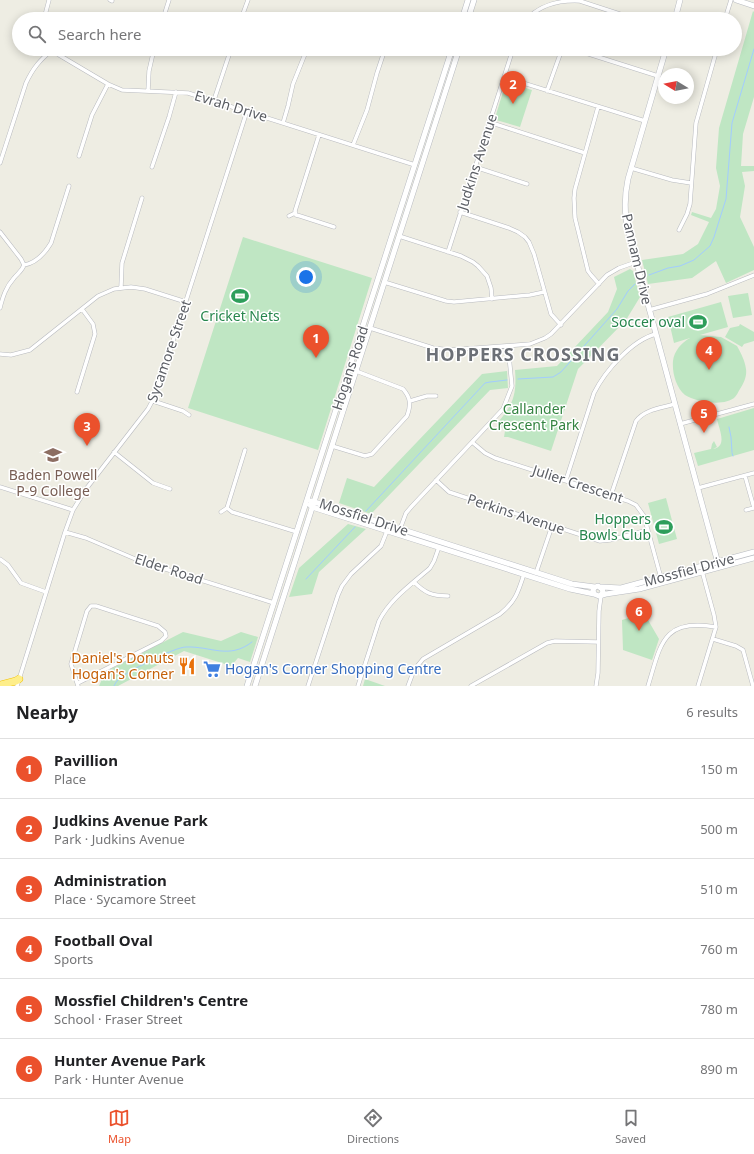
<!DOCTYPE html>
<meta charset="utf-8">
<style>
body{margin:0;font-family:"Noto Sans",sans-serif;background:#f2f2f2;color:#202124}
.compass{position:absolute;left:658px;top:68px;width:36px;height:36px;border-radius:50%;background:#fff;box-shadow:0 2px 10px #0003;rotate:280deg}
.you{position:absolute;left:306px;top:277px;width:14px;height:14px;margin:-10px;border:3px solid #fff;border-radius:50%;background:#1a73e8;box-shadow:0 0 0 6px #1a73e833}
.badge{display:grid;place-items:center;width:26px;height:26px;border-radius:50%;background:#eb512c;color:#fff;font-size:13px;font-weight:700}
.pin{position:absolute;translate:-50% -33px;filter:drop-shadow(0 1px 2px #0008)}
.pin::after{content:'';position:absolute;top:21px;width:14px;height:12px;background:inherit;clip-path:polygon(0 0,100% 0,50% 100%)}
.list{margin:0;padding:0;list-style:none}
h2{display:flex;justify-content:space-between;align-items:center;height:52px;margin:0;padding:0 16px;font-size:17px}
h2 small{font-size:13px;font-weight:400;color:#757577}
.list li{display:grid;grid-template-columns:26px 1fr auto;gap:12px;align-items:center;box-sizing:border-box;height:60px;padding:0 16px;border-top:1px solid #e0e0e0}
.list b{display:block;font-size:15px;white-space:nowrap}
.list p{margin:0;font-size:13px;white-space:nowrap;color:#757577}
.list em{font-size:13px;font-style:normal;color:#757577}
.icon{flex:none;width:22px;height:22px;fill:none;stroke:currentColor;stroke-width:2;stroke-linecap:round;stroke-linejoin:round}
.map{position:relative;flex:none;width:754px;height:686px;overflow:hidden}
.search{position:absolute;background:#fff;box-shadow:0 2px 10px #0003;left:12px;right:12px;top:12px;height:44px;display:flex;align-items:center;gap:10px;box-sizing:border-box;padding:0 14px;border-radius:22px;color:#757577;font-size:15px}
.sheet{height:412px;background:#fff}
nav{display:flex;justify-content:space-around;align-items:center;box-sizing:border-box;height:56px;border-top:1px solid #e0e0e0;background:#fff;font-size:11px;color:#757577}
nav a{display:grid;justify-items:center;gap:2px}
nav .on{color:#eb512c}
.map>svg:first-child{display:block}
.green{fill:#bfe6c3}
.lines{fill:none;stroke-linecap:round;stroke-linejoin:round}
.stream{stroke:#a2ccff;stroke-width:1}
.street-casing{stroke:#b8babf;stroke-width:4.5}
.secondary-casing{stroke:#b8bbc1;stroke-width:6}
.highway-casing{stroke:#f1c100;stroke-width:8}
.street{stroke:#fff;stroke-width:3.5}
.secondary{stroke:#fff;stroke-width:5}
.highway{stroke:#feee8a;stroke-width:7}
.labels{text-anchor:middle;stroke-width:3;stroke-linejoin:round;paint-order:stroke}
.street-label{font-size:14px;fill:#5b5e64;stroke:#fff}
.leisure-label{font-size:14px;fill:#27864d;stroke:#fff;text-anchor:end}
.park-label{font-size:14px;fill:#338340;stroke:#fff}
.education-label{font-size:14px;fill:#785e54;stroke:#fff}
.food-label{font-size:14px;fill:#c56008;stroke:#fff;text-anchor:end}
.shop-label{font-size:14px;fill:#366cbe;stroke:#fff;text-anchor:start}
.district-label{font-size:18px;font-weight:bold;letter-spacing:1px;fill:#6c7076;stroke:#fff}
</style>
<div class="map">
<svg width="754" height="686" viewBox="0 0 754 686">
<rect width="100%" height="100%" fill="#eeede3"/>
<!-- green -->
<path class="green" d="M753 11 754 12V97L743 134 741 166H754V171L742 172 745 186 740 217 754 247V270L726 283 716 261 692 278 648 284 642 260 683 254 698 244 709 222 691 215 692 212 711 218 716 209 720 186 716 168 719 128Z
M506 82 532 90 520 127 496 120 495 118Z
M243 237 372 278 318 450 188 408Z
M630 269 633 271 640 297 626 320 578 369 551 451 508 437H504L505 431 497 423C513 406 517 394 515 370L557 366 608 312 617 289 614 277Z
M748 293 752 315 733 318 728 296Z
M721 302 728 327 700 335 721 337 737 346C741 353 745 361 746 369 747 376 744 383 740 389 738 392 737 395 735 397 725 407 696 402 685 395 676 387 672 373 673 361 674 351 682 342 690 338L674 343 668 317Z
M740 324 754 332V341L744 344 742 347 725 337 730 328 739 326Z
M507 371 508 388 490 390 371 514 339 503 347 478 374 487 482 374Z
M754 408V450L698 466 694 453 711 449 712 444 714 441 717 447 713 449C728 447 719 429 717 419Z
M666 498 677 539 659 544 648 503Z
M348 524 366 529 319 572 312 594 289 597 299 568Z
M644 613 659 639 652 660 623 650 622 620Z
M183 632 221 641 241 632 258 637 250 662 238 658 231 666 184 651 118 686H99L105 672Z
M365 679 385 686H363Z"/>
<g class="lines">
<!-- stream -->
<path class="stream" d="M649 275 668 268 680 266 694 260 710 246 714 237 726 199 732 123 754 49
M518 379 553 377 561 372 617 309 628 291 635 284
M729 427 731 437 732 452
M732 453 733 456
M366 511 485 383 490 382 507 380
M306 579 355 527
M114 686C115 684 116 682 117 681 125 672 175 647 186 647 211 646 229 660 252 642"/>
<!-- street casing -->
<g class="street-casing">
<path id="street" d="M110 0 112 1
M44 19 49 0
M163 19 169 0
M241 19 248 0
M315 19V18
M527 19C541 4 559 0 580 1L635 19
M725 19 731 0
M51 49 59 55 108 84 122 90 188 93 415 165
M498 49 511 53
M573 49 658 76
M504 77 645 121
M148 91 149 71 154 49
M547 91 562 49
M214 100 231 49
M598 107 575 189 574 198 575 218 588 271 591 275 599 284
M489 122 585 153
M283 123 288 106 293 84 307 49
M319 135 295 211 296 215 300 216 334 227
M353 145 367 110 377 73 385 49
M79 156 92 115 108 84
M0 163 26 83C33 68 40 60 52 50
M152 167 169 117 176 92
M475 167 527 184
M631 168 672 180 691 183
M460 212 509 228 518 232 525 237 529 242 534 254 551 314 561 325
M289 216 295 213
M679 230 687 214 690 204 696 123 717 49
M0 232 21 259 24 265C22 271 18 273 14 278 6 287 3 296 0 308
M399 236 461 256 473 262 478 266 487 276 491 288 492 299
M448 252 513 49
M24 265C36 263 45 253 51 243L69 186
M384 282 446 301 454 302 530 295 544 292
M121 287 122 263 142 198
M649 310 707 294 754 275
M370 328 433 348 450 350 530 344 545 338 551 334 607 275 619 268 636 262
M0 354 11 355 30 350 98 296 114 289 131 287 145 289 186 302
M77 392 95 334 93 324 82 309
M153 401 183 411 189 415
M410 401 427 396H436
M680 424 754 404
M472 442 485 453 495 458 628 501 636 505 644 516 661 578
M332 446 365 456 372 454 407 416C411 405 411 398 403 389L356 371
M245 450 227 508 232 512 297 532
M114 452 153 483 170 489
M745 476 754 508 746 510
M436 480 449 492 461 496 600 541 610 540 648 530
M566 480 594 393C605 371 632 340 656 334
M0 487 73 510
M698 488 754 473
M611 495 636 421C645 409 662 408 675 404
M221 512 227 508
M400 529 406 513 412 506 503 409 512 386 508 346
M65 532 86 538 140 561 274 603
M0 559 8 565 21 583 46 592
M536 573 552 526
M414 582C425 593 432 596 448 596
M713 639 736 646 743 650 753 686
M17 686 65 532 73 510 86 489 148 409 156 394 247 111
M78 686 71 664 87 611 91 606H96L158 626 165 632 166 636 161 641 78 683
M308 686 338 595 342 586 351 574 381 546 387 531
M358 686 379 621C390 599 412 584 430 568L434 561 439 547
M408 686 414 670 423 659 500 614C515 602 518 593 524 574
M471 686 547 643 555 641 598 642
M596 686 598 673 599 611 601 596
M648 686C661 644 662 618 716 627
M698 686 716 627 714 615 702 571"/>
</g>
<!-- secondary casing -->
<g class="secondary-casing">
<path id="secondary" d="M736 0 754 6
M462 19 468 0
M468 19 474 0
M675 19 680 0
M666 49 628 179C624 198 624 215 629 234L719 567
M311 501 354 514 572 584 595 587
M310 505 312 507 570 589 594 594
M601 587 621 588 754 552
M601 595 603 592 602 589 598 586 595 587 593 590 594 594 599 596 606 594 639 589 754 558
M247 686 452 49
M255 686 459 49"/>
</g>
<!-- highway casing -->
<g class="highway-casing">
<path id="highway" d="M0 685 16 681 19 679"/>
</g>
<!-- street -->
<use href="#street" class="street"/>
<!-- secondary -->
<use href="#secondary" class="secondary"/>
<!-- highway -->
<use href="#highway" class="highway"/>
</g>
<!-- icons -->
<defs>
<g id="stadium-bare" transform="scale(1.38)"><path d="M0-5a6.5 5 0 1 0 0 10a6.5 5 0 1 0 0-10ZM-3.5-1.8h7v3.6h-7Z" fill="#2e9e5b" stroke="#fff" stroke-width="2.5" paint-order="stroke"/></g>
<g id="school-bare" transform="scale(1.38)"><path d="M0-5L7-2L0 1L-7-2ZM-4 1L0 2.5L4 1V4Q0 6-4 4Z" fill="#8d6e63" stroke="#fff" stroke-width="2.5" paint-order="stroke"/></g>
<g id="restaurant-bare" transform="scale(1.38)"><path d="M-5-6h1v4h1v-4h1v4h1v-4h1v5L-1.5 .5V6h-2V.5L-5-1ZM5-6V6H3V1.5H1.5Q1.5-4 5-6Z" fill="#e8710a" stroke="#fff" stroke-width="2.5" paint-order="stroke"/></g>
<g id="supermarket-bare" transform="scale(1.38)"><path d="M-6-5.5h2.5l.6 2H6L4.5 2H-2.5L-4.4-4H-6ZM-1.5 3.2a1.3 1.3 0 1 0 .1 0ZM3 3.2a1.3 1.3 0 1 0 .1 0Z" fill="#3f7fe0" stroke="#fff" stroke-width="2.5" paint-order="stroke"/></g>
</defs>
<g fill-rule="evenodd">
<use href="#stadium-bare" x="240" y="296"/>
<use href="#stadium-bare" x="698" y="322"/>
<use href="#school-bare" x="53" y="455"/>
<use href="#stadium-bare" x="664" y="527"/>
<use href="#restaurant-bare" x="187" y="666"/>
<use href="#supermarket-bare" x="212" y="669"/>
</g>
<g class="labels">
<!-- street labels -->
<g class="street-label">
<text transform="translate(231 106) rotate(17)" y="5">Evrah Drive</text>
<text transform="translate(477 162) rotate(-72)" y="5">Judkins Avenue</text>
<text transform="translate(637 259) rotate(77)" y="5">Pannam Drive</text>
<text transform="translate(169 351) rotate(-71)" y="5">Sycamore Street</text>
<text transform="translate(350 368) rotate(-72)" y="5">Hogans Road</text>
<text transform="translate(578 484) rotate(18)" y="5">Julier Crescent</text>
<text transform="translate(516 514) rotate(18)" y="5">Perkins Avenue</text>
<text transform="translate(364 517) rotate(18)" y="5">Mossfiel Drive</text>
<text transform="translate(169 569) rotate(18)" y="5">Elder Road</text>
<text transform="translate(689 570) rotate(-15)" y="5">Mossfiel Drive</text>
</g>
<!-- leisure labels -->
<g class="leisure-label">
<text x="240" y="321" text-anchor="middle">Cricket Nets</text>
<text x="685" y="327">Soccer oval</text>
<text x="651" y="524">Hoppers<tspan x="651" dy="16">Bowls Club</tspan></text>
</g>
<!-- park labels -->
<g class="park-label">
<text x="534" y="414">Callander<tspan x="534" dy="16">Crescent Park</tspan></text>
</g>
<!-- education labels -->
<g class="education-label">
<text x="53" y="480">Baden Powell<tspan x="53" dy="16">P-9 College</tspan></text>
</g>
<!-- food labels -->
<g class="food-label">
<text x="174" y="663">Daniel's Donuts<tspan x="174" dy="16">Hogan's Corner</tspan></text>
</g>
<!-- shop labels -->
<g class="shop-label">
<text x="225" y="674">Hogan's Corner Shopping Centre</text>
</g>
<!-- district labels -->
<g class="district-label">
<text x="523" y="361">HOPPERS CROSSING</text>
</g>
</g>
</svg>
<svg class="compass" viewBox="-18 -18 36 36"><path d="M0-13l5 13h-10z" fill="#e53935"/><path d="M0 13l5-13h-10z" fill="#757577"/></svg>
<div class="you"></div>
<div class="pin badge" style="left:316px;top:358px">1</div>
<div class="pin badge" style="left:513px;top:104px">2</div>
<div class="pin badge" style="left:87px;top:446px">3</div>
<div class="pin badge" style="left:709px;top:370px">4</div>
<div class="pin badge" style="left:704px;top:433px">5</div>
<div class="pin badge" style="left:639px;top:631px">6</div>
<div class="search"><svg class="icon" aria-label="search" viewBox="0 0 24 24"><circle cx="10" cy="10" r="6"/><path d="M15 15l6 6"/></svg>Search here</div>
</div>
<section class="sheet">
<h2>Nearby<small>6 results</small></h2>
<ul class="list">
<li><span class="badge">1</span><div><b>Pavillion</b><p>Place</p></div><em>150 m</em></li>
<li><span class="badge">2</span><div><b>Judkins Avenue Park</b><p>Park · Judkins Avenue</p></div><em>500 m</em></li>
<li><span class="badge">3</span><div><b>Administration</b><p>Place · Sycamore Street</p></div><em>510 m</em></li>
<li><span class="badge">4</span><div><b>Football Oval</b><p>Sports</p></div><em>760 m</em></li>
<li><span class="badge">5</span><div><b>Mossfiel Children's Centre</b><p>School · Fraser Street</p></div><em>780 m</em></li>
<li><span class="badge">6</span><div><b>Hunter Avenue Park</b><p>Park · Hunter Avenue</p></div><em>890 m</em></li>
</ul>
</section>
<nav>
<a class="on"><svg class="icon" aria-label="map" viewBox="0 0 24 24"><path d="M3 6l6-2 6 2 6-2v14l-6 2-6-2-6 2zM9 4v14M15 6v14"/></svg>Map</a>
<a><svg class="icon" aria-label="directions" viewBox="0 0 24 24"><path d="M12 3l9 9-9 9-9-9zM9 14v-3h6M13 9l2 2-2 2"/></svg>Directions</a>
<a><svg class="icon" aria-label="saved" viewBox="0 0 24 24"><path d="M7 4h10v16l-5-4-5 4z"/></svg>Saved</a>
</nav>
